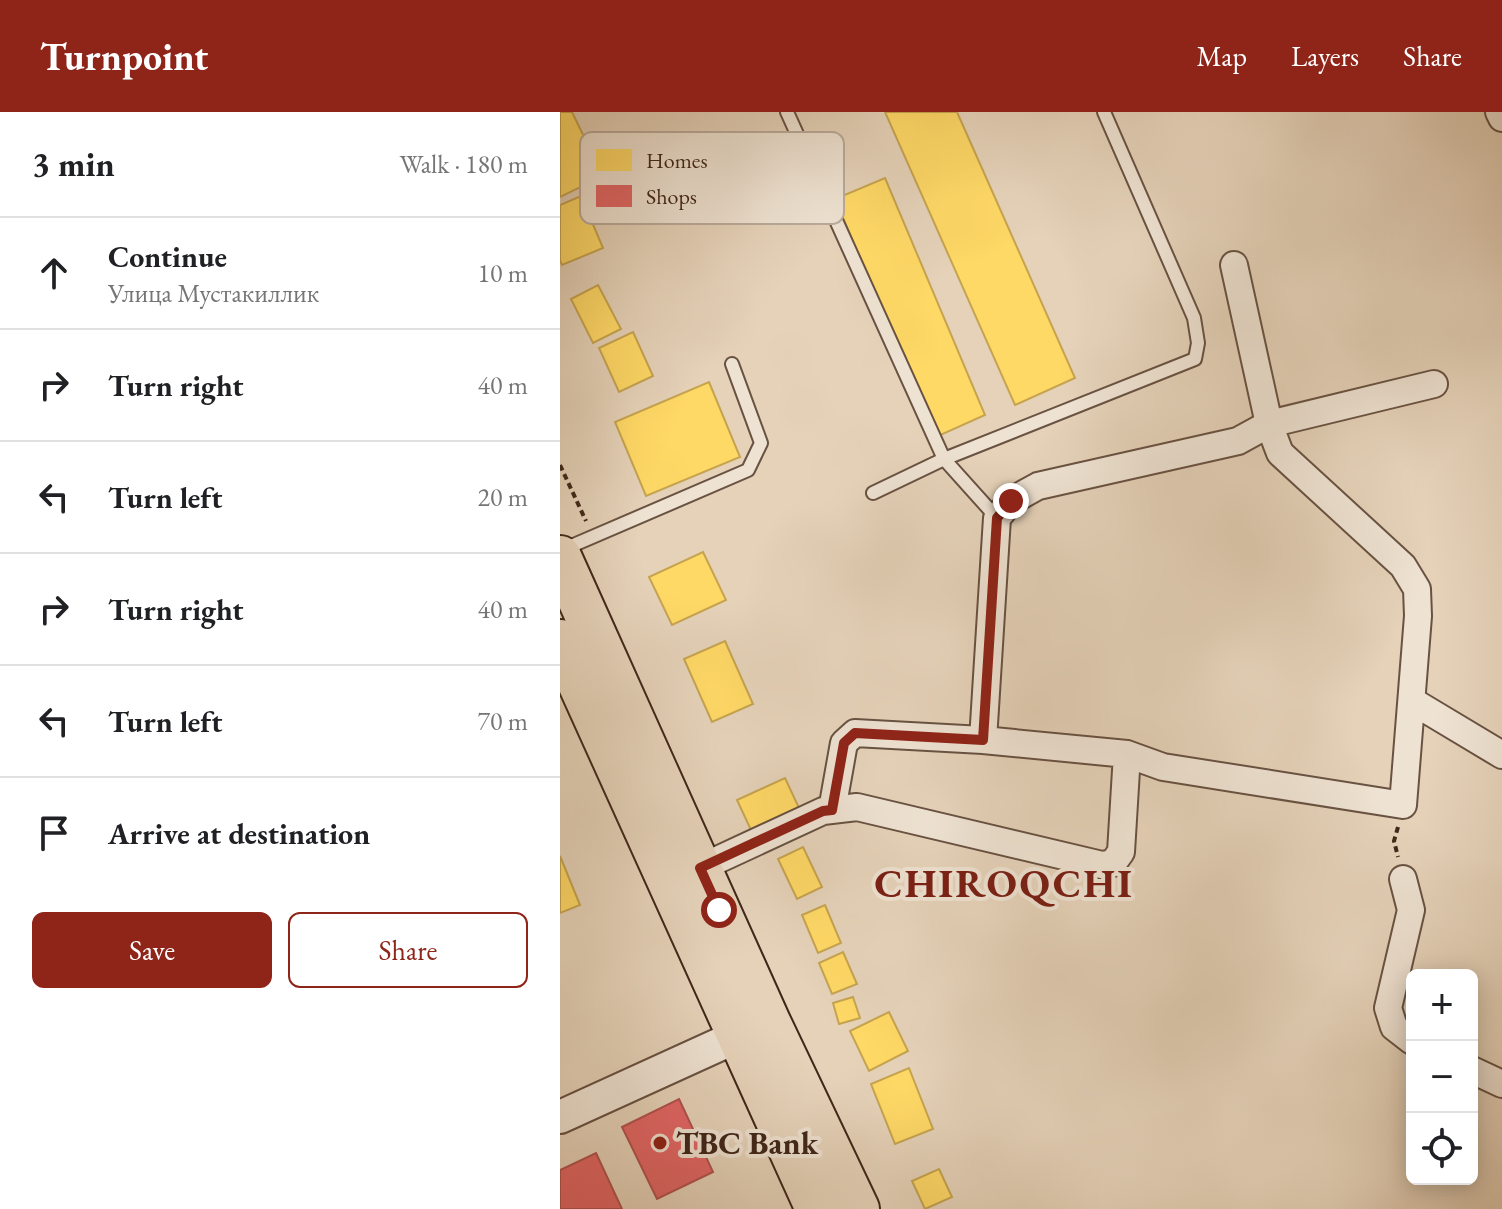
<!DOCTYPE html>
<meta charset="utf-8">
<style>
body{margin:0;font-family:"EB Garamond",serif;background:#f6f6f6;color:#202124}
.controls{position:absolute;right:24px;bottom:24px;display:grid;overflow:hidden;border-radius:12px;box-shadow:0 4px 20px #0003}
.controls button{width:72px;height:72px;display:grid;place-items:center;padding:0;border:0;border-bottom:2px solid #e0e0e0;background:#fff;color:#202124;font:40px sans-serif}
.stop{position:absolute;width:24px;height:24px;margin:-18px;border:6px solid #8f2418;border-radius:50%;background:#fff}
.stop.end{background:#8f2418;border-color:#fff;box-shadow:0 2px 8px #0008}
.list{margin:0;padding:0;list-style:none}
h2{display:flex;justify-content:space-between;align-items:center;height:104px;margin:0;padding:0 32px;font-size:34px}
h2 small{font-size:26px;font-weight:400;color:#757577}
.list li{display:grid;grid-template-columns:52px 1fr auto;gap:24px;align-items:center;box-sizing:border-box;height:112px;padding:0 32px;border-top:2px solid #e0e0e0}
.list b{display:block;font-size:30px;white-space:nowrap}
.list p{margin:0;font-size:26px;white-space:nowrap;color:#757577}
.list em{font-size:26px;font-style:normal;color:#757577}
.actions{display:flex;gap:16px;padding:24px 32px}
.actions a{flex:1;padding:18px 0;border:2px solid #8f2418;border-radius:12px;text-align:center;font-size:28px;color:#8f2418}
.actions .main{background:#8f2418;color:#fff}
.icon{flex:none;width:44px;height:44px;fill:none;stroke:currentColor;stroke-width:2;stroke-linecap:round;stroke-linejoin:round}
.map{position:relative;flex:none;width:942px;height:1097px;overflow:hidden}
header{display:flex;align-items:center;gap:48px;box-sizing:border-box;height:112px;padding:0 40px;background:#8f2418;color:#fff}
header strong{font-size:38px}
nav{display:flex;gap:44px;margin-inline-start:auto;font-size:28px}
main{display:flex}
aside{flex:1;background:#fff}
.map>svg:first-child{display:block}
.homes{fill:#ffd966;stroke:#c6a44f;stroke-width:2}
.shops{fill:#e06666;stroke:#b0534f;stroke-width:2}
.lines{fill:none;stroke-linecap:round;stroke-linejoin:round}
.service-casing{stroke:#695242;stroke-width:16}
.minor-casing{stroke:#695242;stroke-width:30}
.tertiary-casing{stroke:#695242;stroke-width:36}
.primary-casing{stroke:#40271a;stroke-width:46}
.path{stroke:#40271a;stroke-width:4;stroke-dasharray:6 4;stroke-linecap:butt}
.service{stroke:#eee2d2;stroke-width:12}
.minor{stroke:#eee2d2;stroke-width:26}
.tertiary{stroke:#eee2d2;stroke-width:32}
.primary{stroke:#e5d2b9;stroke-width:42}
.route{stroke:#8f2418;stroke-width:10}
.poi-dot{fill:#8f2418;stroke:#eee2d2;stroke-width:3}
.labels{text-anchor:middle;stroke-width:8;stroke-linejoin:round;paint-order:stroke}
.poi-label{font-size:32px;font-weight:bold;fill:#40271a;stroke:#eee2d2;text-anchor:start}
.district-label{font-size:40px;font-weight:bold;letter-spacing:2px;fill:#7a1f14;stroke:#eee2d2}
.key{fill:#eee2d2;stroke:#baaa9b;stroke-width:2}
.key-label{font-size:22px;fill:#40271a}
</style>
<header>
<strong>Turnpoint</strong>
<nav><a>Map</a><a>Layers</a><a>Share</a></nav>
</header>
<main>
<aside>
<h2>3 min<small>Walk · 180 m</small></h2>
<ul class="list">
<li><svg class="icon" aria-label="ahead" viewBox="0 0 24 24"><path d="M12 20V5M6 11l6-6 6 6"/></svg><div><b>Continue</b><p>Улица Мустакиллик</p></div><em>10 m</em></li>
<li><svg class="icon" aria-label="right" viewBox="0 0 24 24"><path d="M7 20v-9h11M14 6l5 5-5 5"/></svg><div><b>Turn right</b></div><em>40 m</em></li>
<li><svg class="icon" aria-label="left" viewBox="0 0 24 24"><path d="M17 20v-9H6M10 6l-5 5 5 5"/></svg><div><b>Turn left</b></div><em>20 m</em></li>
<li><svg class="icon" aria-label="right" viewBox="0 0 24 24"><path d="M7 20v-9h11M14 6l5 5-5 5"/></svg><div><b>Turn right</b></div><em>40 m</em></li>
<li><svg class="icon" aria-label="left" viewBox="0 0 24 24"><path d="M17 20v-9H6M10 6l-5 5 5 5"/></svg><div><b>Turn left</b></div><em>70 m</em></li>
<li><svg class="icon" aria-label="arrive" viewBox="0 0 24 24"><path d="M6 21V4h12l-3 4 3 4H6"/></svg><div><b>Arrive at destination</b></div></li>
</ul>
<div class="actions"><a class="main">Save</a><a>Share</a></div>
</aside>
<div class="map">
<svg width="942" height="1097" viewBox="0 0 942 1097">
<rect width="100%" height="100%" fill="#e5d2b9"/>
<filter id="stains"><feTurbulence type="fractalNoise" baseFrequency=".0025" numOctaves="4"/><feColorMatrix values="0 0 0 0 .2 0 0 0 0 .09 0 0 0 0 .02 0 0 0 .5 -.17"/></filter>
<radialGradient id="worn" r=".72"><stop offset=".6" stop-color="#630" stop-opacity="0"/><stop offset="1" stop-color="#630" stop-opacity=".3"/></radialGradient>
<!-- homes -->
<path class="homes" d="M0 0H12L43 64 0 85Z
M325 0H397L515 266 455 293Z
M325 66 425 303 376 325 275 87Z
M21 84 43 136 2 153 0 148V93Z
M38 173 61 217 33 231 11 187Z
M73 220 93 264 59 280 39 236Z
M149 270 180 345 86 384 55 310Z
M143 440 166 488 112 513 89 465Z
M165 529 193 592 152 610 124 547Z
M225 666 239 696 191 718 177 688Z
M243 735 262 775 237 787 218 747Z
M0 744 20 793 0 801Z
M265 793 281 831 258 841 242 803Z
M283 840 297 872 272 882 259 851Z
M293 885 300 906 279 912 273 891Z
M329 900 348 939 309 959 290 919Z
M349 956 373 1017 335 1032 311 972Z
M379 1057 392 1085 365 1097 352 1069Z
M37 1063 51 1097H15L6 1077Z"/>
<!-- shops -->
<path class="shops" d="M119 987 153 1060 97 1087 62 1015Z
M36 1041 62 1097H0V1058Z"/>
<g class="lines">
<!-- service casing -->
<g class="service-casing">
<path id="service" d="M227 0 384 347 437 406
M313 381 384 347 635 247 638 231 634 206 544 0
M2 438 188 358 201 331 172 252"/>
</g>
<!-- minor casing -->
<g class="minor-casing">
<path id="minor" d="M939 0 942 6
M852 589 942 643
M423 628 437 406 451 389 478 374 678 329 709 312 874 272
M272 698 284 631 295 621 423 628 567 642 603 655 843 693 858 504 857 477 843 454 720 341 709 312 674 153
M140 756 263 699 297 695 542 753 553 751 561 740 567 642
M843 767 851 798 828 896 834 915 852 929
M912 958 942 972"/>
</g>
<!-- tertiary casing -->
<g class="tertiary-casing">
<path id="tertiary" d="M0 1005 178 924"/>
</g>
<!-- primary casing -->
<g class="primary-casing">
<path id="primary" d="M0 445 209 910 298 1097
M0 529 257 1097"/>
</g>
<!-- path -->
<path class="path" d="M0 353 26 409
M838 715 834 729 838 745"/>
<!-- service -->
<use href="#service" class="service"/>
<!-- minor -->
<use href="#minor" class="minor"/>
<!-- tertiary -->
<use href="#tertiary" class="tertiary"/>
<!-- primary -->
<use href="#primary" class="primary"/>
</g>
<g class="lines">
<!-- route -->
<path class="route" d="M159 798 140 756 263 699 272 698 284 631 295 621 423 628 437 406 451 389"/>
</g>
<!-- markers -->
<circle class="poi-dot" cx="100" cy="1031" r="8"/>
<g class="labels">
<!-- poi labels -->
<g class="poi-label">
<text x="116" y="1042">TBC Bank</text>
</g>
<!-- district labels -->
<g class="district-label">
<text x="444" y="785">CHIROQCHI</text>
</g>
</g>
<!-- legend -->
<rect x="20" y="20" width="264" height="92" rx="12" class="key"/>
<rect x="36" y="37" width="36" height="22" fill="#ffd966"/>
<rect x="36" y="73" width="36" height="22" fill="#e06666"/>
<g class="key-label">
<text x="86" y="56">Homes</text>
<text x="86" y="92">Shops</text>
</g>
<rect width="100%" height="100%" filter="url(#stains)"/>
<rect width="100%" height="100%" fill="url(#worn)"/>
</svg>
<div class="controls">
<button>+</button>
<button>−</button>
<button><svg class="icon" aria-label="locate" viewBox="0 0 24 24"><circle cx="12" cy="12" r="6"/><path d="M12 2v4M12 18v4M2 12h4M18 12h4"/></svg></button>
</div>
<div class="stop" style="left:159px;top:798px"></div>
<div class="stop end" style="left:451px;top:389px"></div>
</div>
</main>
